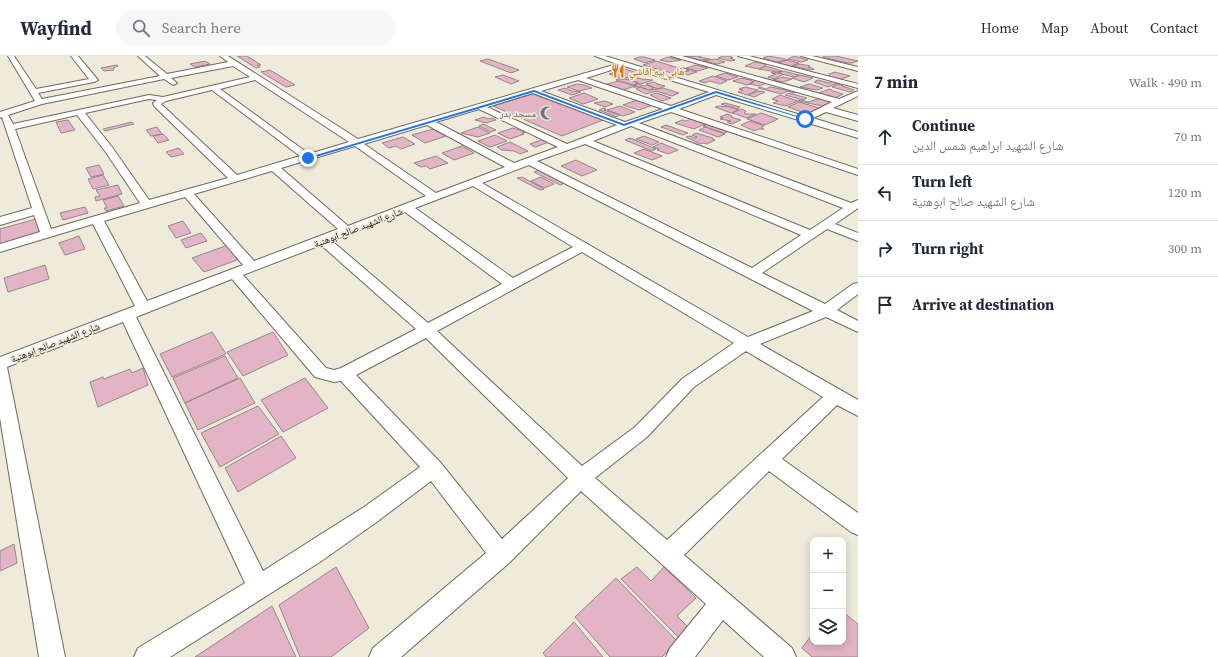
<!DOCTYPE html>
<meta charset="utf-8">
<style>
body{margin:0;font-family:"Source Serif 4","Noto Naskh Arabic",serif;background:#f6f6f7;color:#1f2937}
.controls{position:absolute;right:12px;bottom:12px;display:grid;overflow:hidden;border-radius:8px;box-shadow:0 2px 10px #0003}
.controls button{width:36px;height:36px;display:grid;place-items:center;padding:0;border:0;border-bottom:1px solid #e0e1e3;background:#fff;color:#1f2937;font:20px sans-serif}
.stop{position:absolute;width:12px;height:12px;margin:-9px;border:3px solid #1a73e8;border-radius:50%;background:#fff}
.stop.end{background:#1a73e8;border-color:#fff;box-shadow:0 1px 4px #0008}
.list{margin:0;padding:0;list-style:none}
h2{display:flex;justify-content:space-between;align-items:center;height:52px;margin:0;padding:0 16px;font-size:17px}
h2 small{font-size:13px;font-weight:400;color:#747a83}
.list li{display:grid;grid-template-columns:26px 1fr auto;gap:12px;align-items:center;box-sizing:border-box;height:56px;padding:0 16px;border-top:1px solid #e0e1e3}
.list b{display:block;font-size:15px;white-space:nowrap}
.list p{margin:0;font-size:13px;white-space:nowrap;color:#747a83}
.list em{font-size:13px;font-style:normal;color:#747a83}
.icon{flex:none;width:22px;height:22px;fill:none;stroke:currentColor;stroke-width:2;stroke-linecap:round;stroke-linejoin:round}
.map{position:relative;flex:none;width:858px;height:601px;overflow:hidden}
header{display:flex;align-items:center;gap:24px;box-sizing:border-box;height:56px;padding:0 20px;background:#fff;border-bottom:1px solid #e0e1e3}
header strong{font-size:19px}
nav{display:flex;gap:22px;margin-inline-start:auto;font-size:14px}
.search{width:280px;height:36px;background:#f6f6f7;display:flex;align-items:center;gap:10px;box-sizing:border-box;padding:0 14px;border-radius:22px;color:#747a83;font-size:15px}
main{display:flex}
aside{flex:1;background:#fff}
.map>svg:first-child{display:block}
.building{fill:#e3b4c5;stroke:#96858b}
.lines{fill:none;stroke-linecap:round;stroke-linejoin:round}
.street-casing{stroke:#6e6a5c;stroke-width:2}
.street{fill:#fff;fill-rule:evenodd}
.route{fill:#1a73e8}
.labels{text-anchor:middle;stroke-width:3.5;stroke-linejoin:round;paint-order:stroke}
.far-food-label{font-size:10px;fill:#c56008;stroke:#efebdb;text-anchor:start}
.far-worship-label{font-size:10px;fill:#5b616d;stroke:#efebdb;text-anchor:end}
.far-street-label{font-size:10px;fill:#16150f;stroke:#efebdb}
</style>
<header>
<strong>Wayfind</strong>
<div class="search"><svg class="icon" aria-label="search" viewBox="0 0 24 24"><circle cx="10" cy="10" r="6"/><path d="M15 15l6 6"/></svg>Search here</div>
<nav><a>Home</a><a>Map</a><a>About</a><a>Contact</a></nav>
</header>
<main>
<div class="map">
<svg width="858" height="601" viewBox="0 0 858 601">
<rect width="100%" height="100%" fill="#efebdb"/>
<!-- building -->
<path class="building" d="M237 0H247L261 9H257L260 11 256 12Z
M701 0 699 1 710 3 701 4 682 1Z
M723 0H730L733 2H730L735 4 730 5 718 2Z
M768 0 780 2 789 4 777 6 763 2Z
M794 0 808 4 802 6 788 3Z
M823 0H836L858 5 852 7H847L823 1Z
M639 1H644L655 4 645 7 634 3Z
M668 1 676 3 681 4 669 6 660 4Z
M488 3 519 14 511 17 480 5Z
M716 3 725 6 717 8 703 5Z
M786 4 799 7 791 10 778 7Z
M205 5 210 8 195 11 190 8Z
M656 5 682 13H680L683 14 671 17 643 9Z
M755 6 765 8 766 10 759 13 745 10Z
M800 8 810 10 808 11 814 13 810 14 793 10Z
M117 9 118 10 113 12 114 14 104 15 101 12Z
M696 9 708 12 698 15 686 12Z
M765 10 782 15 777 16 759 13Z
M683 12H684L697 16 688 19 682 16 689 15 686 14 688 13Z
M625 13 637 17 629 19 632 20 623 23 609 18Z
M270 14 295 29 286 31 261 16Z
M783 15 799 19 794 21 778 17Z
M773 16 783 18 775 23 768 21 776 18 771 17Z
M835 16 850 20 841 23 828 21 830 19 829 18Z
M725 17 738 21 728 24 716 20Z
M503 19 519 25 511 28 495 21Z
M800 19 813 22 804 26 792 22Z
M713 20 727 25 720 28 710 25 705 27 699 25Z
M635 21 642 23 653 24 641 28 628 23Z
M783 21 792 23 783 26 773 24Z
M741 22 750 24 754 26 747 29 733 25Z
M619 23H626L638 27 633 29 616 24Z
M756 24 767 27 759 30 749 28Z
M818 24 829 27 833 25 838 27 828 31 814 26Z
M619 25 635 30 623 34 607 28Z
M654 26 658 28H657L665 30 658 33 646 28Z
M577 28 584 29 592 32 579 35 567 31Z
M637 28 644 30 647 29 654 32 649 34 640 31H633L637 30 634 29Z
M809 28 823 32 817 34 800 31Z
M838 28 843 30H842L854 34 850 36 832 31Z
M640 31 649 34 663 32 679 37 672 40 656 35 646 38 636 33Z
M745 31 758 34 747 39 738 36 743 34 739 33Z
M760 31 766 33 770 31 797 36 794 37 788 35 781 38 758 32Z
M565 32 572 35 581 36 572 39 558 34Z
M830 33 833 35 843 38 835 42 818 37Z
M759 35 765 36 754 41 748 39Z
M584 37 598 43 583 48 569 42Z
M657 37 671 42 662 45 650 39Z
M789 37 807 42 803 44 785 39Z
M533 38 603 64 562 80 493 50Z
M780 39 798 45 786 50 773 47 778 45 772 43Z
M821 42 834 46 822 50 798 45 801 44 808 46Z
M637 44 653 49 639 54 623 49Z
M605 45 613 48 605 51 594 47Z
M799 46 819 52 808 58 788 51Z
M725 47 740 51 736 53 721 48Z
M620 50 635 56 623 60 607 54Z
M719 50 732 51 739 54 731 57 715 51Z
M604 52 606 53 604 54 620 59 616 61 599 54Z
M741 53 746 55 744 57 746 58H756L747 62 732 57Z
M761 57 778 63 765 69 747 63Z
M727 58 732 60 731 61 741 64 732 68 727 66 731 65 720 63 723 62 720 61Z
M484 61 488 63 492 62 496 64 486 67 475 64Z
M691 63 705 68 694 73 675 67 682 64 686 65Z
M68 64 75 74 61 77 56 66Z
M750 65 762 69 764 70 761 72 764 73H759L754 75 741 69Z
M132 66 134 68 105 75 103 73Z
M483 68 496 74 491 76 479 70Z
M708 68 729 75 724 77 703 70Z
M666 69 688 77 683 79 661 71Z
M157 71 162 78 151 80 146 74Z
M478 71 490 77 478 81 461 77Z
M705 71 725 78 718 81 699 74Z
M513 72 525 76 522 77 524 78 510 83 498 77Z
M433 73 446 80 425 87 412 79Z
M696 77 713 82 712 83 715 84 707 88 704 87 700 88 686 81 690 80 695 82 697 81 692 79Z
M163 78 169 84 158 87 153 80Z
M495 79 507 85 490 91 478 85Z
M644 80 659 86 652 89 636 83Z
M403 81 415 88 401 93 396 90 389 92 382 87Z
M630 82 656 93 652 95 625 84Z
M544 83 549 86 535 91 530 88Z
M510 86 528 95 520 98 514 95 502 94 497 91Z
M661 87 678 94 668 98 657 94 659 93 653 91Z
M462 90 474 97 454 104 442 97Z
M179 92 184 98 171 101 166 96Z
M644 93 662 100 652 104 634 97Z
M436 100 448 107 430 113 426 110 421 111 414 107Z
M576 104 597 114 582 120 561 110Z
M99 109 104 118 91 121 86 112Z
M541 113 567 126 560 129 534 116Z
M103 119 109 129 93 133 88 123Z
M522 121 544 133 540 134 517 122Z
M541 121 554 128 544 132 531 125Z
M118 129 122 138 96 145 95 141 100 140 96 134Z
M118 140 124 150 106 155 104 152H107L103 144Z
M85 151 88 157 63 164 60 157Z
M36 163 39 177 0 189V173Z
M183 165 191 177 176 182 168 170Z
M201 177 207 185 186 192 181 184Z
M79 180 85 193 65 199 59 187Z
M228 189 237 204 204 216 192 202Z
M45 209 49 223 8 236 4 222Z
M212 276 226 298 172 321 160 298Z
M273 276 288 299 243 320 227 296Z
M225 300 238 322 185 347 173 322Z
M143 312 148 329 98 351 90 326 103 321 104 323 130 313 132 317Z
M240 322 255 347 198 374 185 347Z
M305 322 328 352 283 376 261 344Z
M258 350 279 378 220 411 201 377Z
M281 380 296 402 238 436 225 412Z
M14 488 17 507 0 515V495Z
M336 511 369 572 331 601H300L279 549Z
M637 511 651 525 664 511 696 542 677 560 689 572 679 582 621 523Z
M616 522 677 585 662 601H610L575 561Z
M272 550 296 601H195Z
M843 556 858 568V601H812L802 592 813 577V586H843Z
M574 566 603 601H546L543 597Z"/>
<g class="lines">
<!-- street casing -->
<g class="street-casing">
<path id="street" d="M8 0H14L36 33 89 23 71 0H78L98 24 94 26 38 37 42 43 160 20 138 0H145L167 18 228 6 220 0H228L358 83 617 8 595 0H605L804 60 832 46 671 0H682L839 43 858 35V40L833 52 858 59V65L826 56 813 62 858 76V82L716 39 679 53 858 113V119L671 56 639 67 851 147 858 144V152L835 168 858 177V185L827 173 762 217 825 248 853 228 858 227V238L837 254 858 265V276L826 261 760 288 858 344V360L837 349 782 403 858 457V479L851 476 769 415 684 499 792 592 796 601H764L723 564 695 601H666L670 592 706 548 581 435 509 507 401 601H369L373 592 486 497 431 425 378 465 320 506 170 601H134L138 592 245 527 123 266 7 311 65 601H39L0 362V301L135 250 93 168 0 196V188L40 176 34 159 0 169V161L32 152 2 61 0 62V56L35 45ZM233 10 250 21 163 41 149 39 13 68 8 59 42 48 164 23 173 29 177 27 171 22ZM624 10 709 36 671 50 586 22ZM255 24 349 86 309 98 220 33ZM578 24 663 53 625 66 541 35ZM212 34 300 100 237 119 161 48 166 45ZM533 37 617 69 567 88 487 51ZM149 43 157 44 153 47 154 50 228 122 149 144 112 91 85 57ZM479 53 558 91 514 107 436 66ZM77 59 105 95 140 147 51 173 15 73ZM427 69 505 111 436 137 364 88ZM631 70 843 152 810 174 593 85ZM585 88 801 179 752 212 537 105ZM355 90 426 140 348 170 281 112ZM529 109 813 255 748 281 482 127ZM272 115 338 173 254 205 194 138ZM473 130 573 191 513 222 415 152ZM185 141 243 209 147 245 104 165ZM405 156 502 228 428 267 332 185ZM321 189 416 273 341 312 334 314 326 312 243 219ZM582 196 734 287 682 323 635 371 582 410 437 275ZM232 223 315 321 334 326 341 325 420 411 364 451 263 515 136 261ZM426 282 568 422 502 483 440 406 356 319ZM746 295 823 341 667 484 595 422 647 381 694 331Z
M738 0H749L858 28V32Z
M801 0H812L858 11V15Z"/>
</g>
<!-- street -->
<use href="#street" class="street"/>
</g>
<!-- route -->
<path class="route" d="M534 34 624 68 716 35 807 63H804L716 37 624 70 534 36 309 103 306 102Z"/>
<!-- icons -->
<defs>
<g id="restaurant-bare" transform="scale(1.08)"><path d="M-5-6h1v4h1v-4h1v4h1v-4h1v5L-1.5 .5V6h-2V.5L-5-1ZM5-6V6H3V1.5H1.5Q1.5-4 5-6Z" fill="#e8710a" stroke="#efebdb" stroke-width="2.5" paint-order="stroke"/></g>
<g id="mosque-bare" transform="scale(1.08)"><path d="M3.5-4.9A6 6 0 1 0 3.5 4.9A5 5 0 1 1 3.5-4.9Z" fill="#6b7280" stroke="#efebdb" stroke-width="2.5" paint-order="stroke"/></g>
</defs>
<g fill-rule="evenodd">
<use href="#restaurant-bare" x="618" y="15"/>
<use href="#mosque-bare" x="547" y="57"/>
</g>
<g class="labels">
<!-- far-food labels -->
<g class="far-food-label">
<text x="629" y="19">هابي بيه اقاشي</text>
</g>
<!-- far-worship labels -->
<g class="far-worship-label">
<text x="536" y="61">مسجد بدر</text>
</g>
<!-- far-street labels -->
<g class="far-street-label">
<text transform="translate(358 171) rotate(-21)" y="4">شارع الشهيد صالح ابوهنية</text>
<text transform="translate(55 286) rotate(-21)" y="4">شارع الشهيد صالح ابوهنية</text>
</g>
</g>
</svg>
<div class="controls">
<button>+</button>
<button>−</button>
<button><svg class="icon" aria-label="layers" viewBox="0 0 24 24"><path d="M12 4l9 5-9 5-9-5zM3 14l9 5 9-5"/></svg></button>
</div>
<div class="stop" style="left:805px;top:63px"></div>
<div class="stop end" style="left:308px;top:102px"></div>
</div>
<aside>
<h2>7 min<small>Walk · 490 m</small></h2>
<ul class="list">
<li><svg class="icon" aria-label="ahead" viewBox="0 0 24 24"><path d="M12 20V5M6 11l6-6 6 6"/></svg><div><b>Continue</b><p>شارع الشهيد ابراهيم شمس الدين</p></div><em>70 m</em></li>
<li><svg class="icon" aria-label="left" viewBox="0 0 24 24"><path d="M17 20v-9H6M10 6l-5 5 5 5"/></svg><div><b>Turn left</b><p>شارع الشهيد صالح ابوهنية</p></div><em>120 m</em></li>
<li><svg class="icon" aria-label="right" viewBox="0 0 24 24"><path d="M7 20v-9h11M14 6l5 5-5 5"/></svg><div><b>Turn right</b></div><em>300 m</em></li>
<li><svg class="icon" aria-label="arrive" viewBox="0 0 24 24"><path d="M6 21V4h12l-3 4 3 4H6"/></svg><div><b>Arrive at destination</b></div></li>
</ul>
</aside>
</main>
